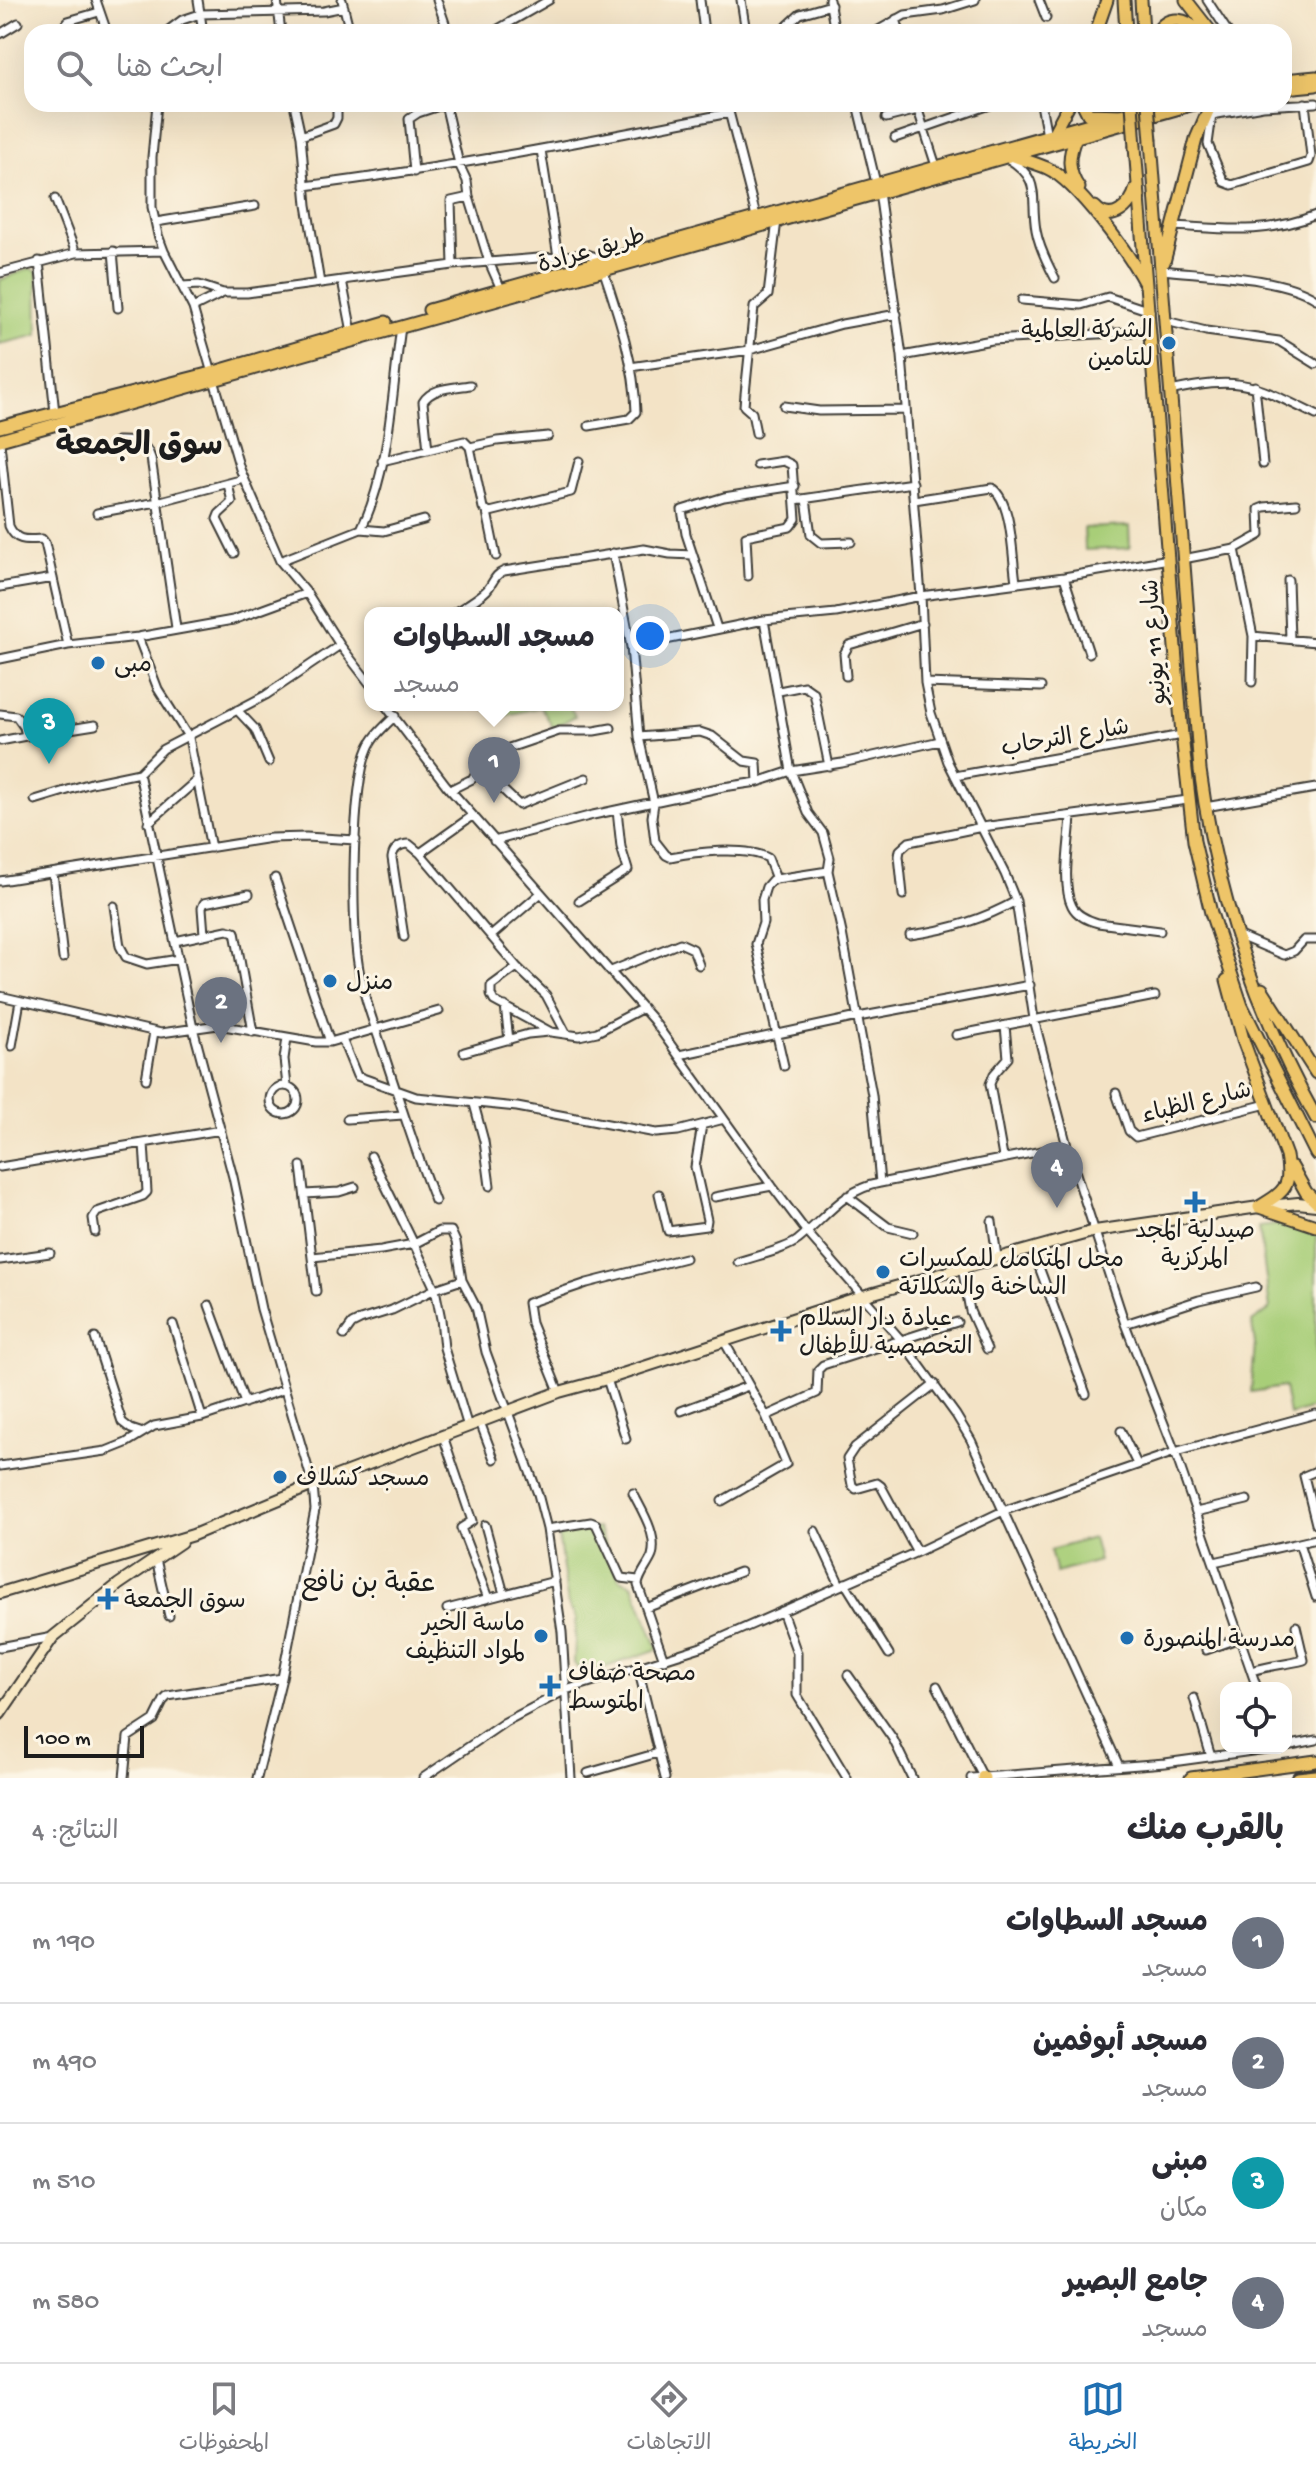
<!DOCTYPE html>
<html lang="ar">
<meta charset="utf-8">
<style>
body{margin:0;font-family:"Gochi Hand","Playpen Sans Arabic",sans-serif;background:#f2f2f3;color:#2b2b33;direction:rtl}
.controls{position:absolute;right:24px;bottom:24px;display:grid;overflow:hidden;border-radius:16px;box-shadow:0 8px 32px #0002}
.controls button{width:72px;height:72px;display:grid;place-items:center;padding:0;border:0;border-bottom:2px solid #e1e1e2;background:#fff;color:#2b2b33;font:40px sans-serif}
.scale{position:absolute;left:24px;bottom:20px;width:120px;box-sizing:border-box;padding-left:8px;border:4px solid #1c1c1c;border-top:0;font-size:22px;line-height:28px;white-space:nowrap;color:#1c1c1c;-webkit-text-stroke:6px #fcf5e5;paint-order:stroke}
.you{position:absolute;left:650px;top:636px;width:28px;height:28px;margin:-20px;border:6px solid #fff;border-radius:50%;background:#1a73e8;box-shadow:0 0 0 12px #1a73e833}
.badge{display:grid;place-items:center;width:52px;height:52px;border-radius:50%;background:#1f6fb2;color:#fff;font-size:26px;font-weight:700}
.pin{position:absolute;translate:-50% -66px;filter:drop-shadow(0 2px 4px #0008)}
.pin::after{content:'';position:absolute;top:42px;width:28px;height:24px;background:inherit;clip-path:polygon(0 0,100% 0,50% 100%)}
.popup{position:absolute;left:364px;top:607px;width:260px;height:104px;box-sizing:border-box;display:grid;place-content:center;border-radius:16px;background:#fff;filter:drop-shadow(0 2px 6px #0005);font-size:26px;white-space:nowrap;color:#7c7c81}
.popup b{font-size:30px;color:#2b2b33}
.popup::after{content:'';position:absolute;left:50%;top:100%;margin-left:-16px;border:16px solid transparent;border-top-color:#fff}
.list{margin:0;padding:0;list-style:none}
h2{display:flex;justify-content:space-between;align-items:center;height:104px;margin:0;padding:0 32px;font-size:34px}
h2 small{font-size:26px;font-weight:400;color:#7c7c81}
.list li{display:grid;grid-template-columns:52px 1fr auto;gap:24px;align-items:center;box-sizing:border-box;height:120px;padding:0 32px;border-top:2px solid #e1e1e2}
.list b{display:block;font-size:30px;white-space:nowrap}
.list p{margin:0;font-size:26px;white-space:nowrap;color:#7c7c81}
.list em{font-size:26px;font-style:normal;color:#7c7c81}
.icon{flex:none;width:44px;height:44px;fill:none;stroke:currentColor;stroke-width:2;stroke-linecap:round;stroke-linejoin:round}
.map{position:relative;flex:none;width:1316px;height:1778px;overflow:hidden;direction:ltr}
.search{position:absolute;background:#fff;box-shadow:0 8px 32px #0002;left:24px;right:24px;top:24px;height:88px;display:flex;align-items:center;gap:20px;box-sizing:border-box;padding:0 28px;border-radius:24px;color:#7c7c81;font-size:30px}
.sheet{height:584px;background:#fff}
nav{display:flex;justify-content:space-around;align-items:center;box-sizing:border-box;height:112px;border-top:2px solid #e1e1e2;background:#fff;font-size:22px;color:#7c7c81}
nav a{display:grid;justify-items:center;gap:4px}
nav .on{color:#1f6fb2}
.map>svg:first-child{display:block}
.green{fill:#a8ce78;stroke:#62754a;stroke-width:2}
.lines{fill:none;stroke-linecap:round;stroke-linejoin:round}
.minor-casing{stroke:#3c3a36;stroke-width:11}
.secondary-casing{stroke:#3c3a36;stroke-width:14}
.primary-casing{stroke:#3c3a36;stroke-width:15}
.trunk-casing{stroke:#3c3a36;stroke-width:15}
.minor{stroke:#fff;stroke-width:7}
.secondary{stroke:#f8e8c3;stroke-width:10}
.primary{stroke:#eec569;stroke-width:11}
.trunk{stroke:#eec569;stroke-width:11}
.trunk-bridge-casing{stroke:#3c3a36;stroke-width:15;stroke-linecap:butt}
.trunk-bridge{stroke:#eec569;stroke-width:11}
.poi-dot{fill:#1f6fb2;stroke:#fcf5e5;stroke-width:3}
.labels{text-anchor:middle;stroke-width:6;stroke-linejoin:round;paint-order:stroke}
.street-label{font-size:24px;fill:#1c1c1c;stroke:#fcf5e5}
.poi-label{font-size:24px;fill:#1c1c1c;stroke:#fcf5e5;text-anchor:start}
.quarter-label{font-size:28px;fill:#1c1c1c;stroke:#fcf5e5}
.district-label{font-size:32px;font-weight:bold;fill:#1c1c1c;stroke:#fcf5e5}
</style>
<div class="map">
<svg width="1316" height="1778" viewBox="0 0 1316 1778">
<rect width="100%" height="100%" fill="#fcf5e5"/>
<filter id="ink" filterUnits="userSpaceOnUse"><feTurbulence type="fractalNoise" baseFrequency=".0125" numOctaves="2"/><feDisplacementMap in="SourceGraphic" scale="16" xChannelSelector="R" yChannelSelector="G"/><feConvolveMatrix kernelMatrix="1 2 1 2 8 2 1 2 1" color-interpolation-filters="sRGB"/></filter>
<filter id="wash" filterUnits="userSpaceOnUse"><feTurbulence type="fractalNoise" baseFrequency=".006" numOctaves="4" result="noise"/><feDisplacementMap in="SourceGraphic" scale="32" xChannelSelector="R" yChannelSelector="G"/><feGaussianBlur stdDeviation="1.8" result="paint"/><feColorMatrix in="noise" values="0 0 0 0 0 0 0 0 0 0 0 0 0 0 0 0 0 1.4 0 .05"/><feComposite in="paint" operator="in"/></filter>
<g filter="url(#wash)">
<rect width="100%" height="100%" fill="#f3e3c6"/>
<!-- green -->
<path class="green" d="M30 268 37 272 38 335 0 344V280Z
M1129 526 1130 548 1085 550 1084 528Z
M479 705H569L575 716 553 728 541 707 499 717Z
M1291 1223 1304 1225 1316 1235V1407L1289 1415 1284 1387 1251 1392 1255 1344 1252 1322 1270 1309 1259 1227Z
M598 1528 620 1579 633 1585 658 1649 583 1675 574 1663 576 1618 568 1605 558 1533Z
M1093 1538 1099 1561 1056 1573 1050 1550Z"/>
</g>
<g filter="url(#ink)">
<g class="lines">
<!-- minor casing -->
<g class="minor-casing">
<path id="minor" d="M96 0 107 32
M198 0 203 32
M277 0 281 32
M342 0 350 32
M437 0 448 32
M700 0 704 32
M741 0 746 32
M829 0 835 32
M1039 0 1046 18
M1207 0 1228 32
M896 19 900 32
M787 26 800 14 831 5
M66 32 65 25 68 21 99 12
M166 32 182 20 200 14 324 11 344 7
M493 32 549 0
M875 32 905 15 943 10 975 0
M0 34 18 23
M157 104 152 157V207L158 235 164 251 193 308 240 469 280 561 307 593 340 645 370 684
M294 104 301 136 307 205 320 283
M445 104 459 164 467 181 469 197 489 262 501 289
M727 104 756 216
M857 104 876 183
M1041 104 1047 136
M1212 115 1263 106 1316 103
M1207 117 1212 115 1208 144 1224 182 1232 185 1309 162 1311 156 1305 103
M886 118 918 110 936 166
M301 136 334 124 337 118V104
M895 138 993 104
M541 150 558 257
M1007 158C1043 180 1030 195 1036 230 1039 247 1047 263 1055 278
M414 172 409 119 418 113 445 104
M305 186C448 168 588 141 729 113
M879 192 902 356 921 596 925 683 931 713 948 762 1005 874 1016 901 1034 1019 1067 1146 1125 1324 1175 1452 1257 1688
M55 199 76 253
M156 222 255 206
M1173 226C1227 229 1264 235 1316 215
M113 251 118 308
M39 261 55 413
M453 265 451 201 469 197
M1162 270C1205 275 1281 276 1316 299
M0 273 76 253 164 251
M342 280 352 332
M182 286 199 285 223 293H247L453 265 587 254 602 259
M1022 300 1081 305 1108 297 1150 311
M193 308 223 293
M1166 321 1206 331 1279 341 1316 364
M902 356 992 340 1151 331
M630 367 750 350 842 324 897 314
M1255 386 1263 464
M1170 391C1242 375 1252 384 1316 415
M784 406 819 411 906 410
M589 426 629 419 636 412C635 364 618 314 603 269
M756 433 752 413 744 406 745 394 754 307 768 295 777 220
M117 441C134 441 145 440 151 458L176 628
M0 443 9 526C16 542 26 540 42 539L45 543 68 645
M470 447 483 508 490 512 571 492 579 461
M428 450 423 402C432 387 453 388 470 385
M382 461 464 441 470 447 497 441 548 436
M228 484 232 502 219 514 217 519 234 553
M806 499 811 535 821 543 851 542
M795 500 913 483
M914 500 992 488C1013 503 1012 557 1016 582
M487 512 496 556
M97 513 157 502 244 479
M361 529 384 531 424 520
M1235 549 1253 636
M613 553 631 647 639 737 654 803 652 817 655 841 666 855 670 857C695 852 746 846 768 858L776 879 828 871
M1183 559 1235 549 1260 535 1259 509 1264 507 1296 504
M280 561 361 529C390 472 392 390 401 327
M748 576 746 536 790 527 796 519 792 465 784 461 757 465
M1064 577 1089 653
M1288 580 1290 639
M0 587 53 578
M454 613C465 606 478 599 487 590 494 582 494 575 504 571L644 549 670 554 693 555
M717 628 686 534 682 510 724 497 795 486
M138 637 158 689 189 738 211 848
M631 647 764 620 836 613 921 596 1064 577 1169 559
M0 659 68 645 138 637 233 620 307 593
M846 676 844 654 849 645 923 623
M1252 682 1253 636 1316 642
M925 683 1041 687
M779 691 804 686 814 693 829 766
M385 705 446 785 653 1020 772 1186 806 1231 902 1341 956 1415 971 1440 1119 1766
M237 710 255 729 269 762
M0 714 16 716 24 727 26 736 95 725
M395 716C385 726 373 736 368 749 352 786 351 921 358 963 362 994 375 1026 385 1057 401 1105 416 1154 435 1201
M639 737 700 732 712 736 744 761 757 763 758 782
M0 741 26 736
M480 768 519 805 586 778
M139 773 193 1028 233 1177 261 1309 313 1485 315 1510 282 1678 257 1778
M955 776 1182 735
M450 790 472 779 484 761 509 748 559 731H594L611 728
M35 800 91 783 139 773 163 749 266 695 340 645
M1205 807 1316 788
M1071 816C1070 840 1061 885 1072 906 1077 916 1088 920 1098 923L1160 931
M148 823 196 781
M494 841 593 815 723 787 758 782 791 771 842 763 940 741
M420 853 472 816
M53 873 63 958
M275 878 330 1042
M776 879 772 880 766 887 762 900 763 923 756 944 784 1066
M0 881 271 838 306 837 356 840
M903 895 899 856 900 850 909 842 982 827 1188 800
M579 901 628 870 621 847 617 810
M114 906 120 946 126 957 147 964 179 959
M204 934 202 908 204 903 249 894
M910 935C949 930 982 920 1016 901
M1237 935 1284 955 1294 951 1304 940H1316
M491 936 541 893
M404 937 392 858C393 849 400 844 409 844L420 853 517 967 546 995 566 1033
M175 941 227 930 235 932 253 1032
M517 967 491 986V995L494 1001 551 1032 579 1036 597 1032 643 1008
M611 971 680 943 693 949 699 965
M0 996 161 1033 218 1025 316 1042H330L439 1011
M505 1006 509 1040
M956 1035 1155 996
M342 1039 357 1076 416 1097 517 1107 656 1133 678 1131 724 1119
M12 1046 20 1001
M464 1052 528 1034 549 1032
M679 1055 858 1017 1030 985
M146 1079 154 1032
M270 1100a14 14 0 1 1 28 0a14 14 0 1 1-28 0Z
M287 1086 284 1059 287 1038
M1116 1093 1129 1131 1136 1137 1267 1104
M474 1104 484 1141 490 1186
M347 1119 403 1115
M1003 1157 990 1084 994 1074 1008 1058 1005 1026
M301 1166 316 1291
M0 1167 221 1130
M880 1183 1067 1146
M305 1194 339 1192 355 1187
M659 1194 668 1231 706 1226 707 1220 695 1167 702 1125
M847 1196 888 1227 913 1233
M715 1197 772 1186
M992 1221 997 1257
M95 1232 93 1218 97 1212 143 1196 147 1192 144 1143
M1032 1248 1086 1394
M312 1257 381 1250 414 1244 371 1156
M0 1260 50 1253
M738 1262C755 1256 785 1250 798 1240 825 1218 844 1189 880 1183L872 1095 842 933 828 871 830 858 823 833 808 813 791 771 764 620
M962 1267 970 1311 987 1349
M209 1305 245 1403
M173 1324 202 1417
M1125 1324 1199 1300 1256 1287
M344 1335 352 1324 360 1320 392 1310 435 1289 462 1280
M95 1338 122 1422 131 1429 140 1432
M607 1379 626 1439
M559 1392 531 1323 528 1303 587 1283 685 1258
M681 1411 748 1386
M766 1416 817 1393 818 1370 823 1365 957 1322
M480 1422 494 1459
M468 1427 444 1348 441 1319 435 1289 414 1244 439 1231H451L456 1242 462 1280 476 1307 486 1352 538 1494 547 1529 562 1632 571 1778
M1121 1431 1137 1464
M443 1436 472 1521 461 1528 488 1598
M0 1466 106 1451 126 1443 154 1426 202 1417 283 1390
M1316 1471 1304 1476 1316 1524
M633 1493C642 1511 658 1535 652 1556 648 1566 639 1575 638 1585L664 1660
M722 1501 786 1464 766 1416 724 1341
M1196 1512 1247 1500
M485 1525 504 1594
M547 1529 591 1522 596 1524 621 1578 638 1580
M815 1531 840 1585
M1299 1543 1316 1539
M917 1552 881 1486 877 1483 856 1489 852 1485 847 1459 855 1447 935 1384
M156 1559 169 1616
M1214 1562 1299 1543 1316 1597
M845 1583 889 1654
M646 1608 740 1572
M447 1609 555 1581
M782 1611 797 1653V1695L847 1778
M0 1647 53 1637
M1206 1650 1240 1638
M638 1668 665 1778
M1252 1671C1270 1665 1285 1665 1304 1660L1296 1626
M848 1675 893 1739 912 1778
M937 1686 983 1777
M1194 1698 1211 1757
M1286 1746 1316 1740
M588 1773 658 1753
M124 1778 128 1737 154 1720 164 1700 168 1696 282 1678
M423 1778 505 1722 566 1690 701 1647 917 1552 1003 1511 1175 1452 1316 1414
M971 1778 1165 1763 1274 1748"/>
</g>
<!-- secondary casing -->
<g class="secondary-casing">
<path id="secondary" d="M0 1593 193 1535 318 1483 559 1392 607 1379 863 1296 1095 1231 1259 1207 1298 1203 1316 1205
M0 1714 53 1637 119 1584 181 1542"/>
</g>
<!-- primary casing -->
<g class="primary-casing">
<path id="primary" d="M1284 80 1316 77
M1284 88 1316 85
M429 310 1160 104
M0 427 211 373 386 322
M0 440 1194 104
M983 1777 984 1778
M1191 1778 1316 1761
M1298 1778 1316 1776"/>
</g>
<!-- trunk casing -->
<g class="trunk-casing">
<path id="trunk" d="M1124 0 1126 32
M1141 0 1143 32
M1186 0 1211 32
M1096 32 1107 0
M1157 32C1168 14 1187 18 1199 32
M1083 104 1088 114 1123 115
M1053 134 1069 104
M1076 137C1068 155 1067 171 1079 188
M1151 141 1200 770C1216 892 1256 1010 1316 1118
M1135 147 1182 735 1194 841 1211 913 1242 1006 1316 1154
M1011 155C1023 160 1036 163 1047 168 1076 181 1130 255 1145 284
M1095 207C1111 225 1131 207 1136 188
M1164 262 1196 139 1211 104
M1227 980 1244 1043 1286 1156C1292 1187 1285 1191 1259 1207
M1262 989 1316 1073
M1292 1167 1306 1192 1316 1202
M1259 1207 1316 1226"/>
</g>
<!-- minor -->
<use href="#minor" class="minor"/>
<!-- secondary -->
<use href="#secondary" class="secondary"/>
<!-- primary -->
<use href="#primary" class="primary"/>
<!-- trunk -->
<use href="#trunk" class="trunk"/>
<!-- trunk-bridge casing -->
<g class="trunk-bridge-casing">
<path id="trunk-bridge" d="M1132 104 1135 147
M1148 104 1151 141"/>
</g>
<!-- trunk-bridge -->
<use href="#trunk-bridge" class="trunk-bridge"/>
</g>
</g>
<!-- markers -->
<g class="poi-dot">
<circle cx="1169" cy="343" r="8"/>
<circle cx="98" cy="663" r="8"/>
<circle cx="330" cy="981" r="8"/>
<path d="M1191 1190h8v8h8v8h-8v8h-8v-8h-8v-8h8z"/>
<circle cx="883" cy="1272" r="8"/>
<path d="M777 1319h8v8h8v8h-8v8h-8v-8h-8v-8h8z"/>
<circle cx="280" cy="1477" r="8"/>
<path d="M104 1587h8v8h8v8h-8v8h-8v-8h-8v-8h8z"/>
<circle cx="541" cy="1636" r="8"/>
<circle cx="1127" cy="1638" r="8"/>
<path d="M546 1674h8v8h8v8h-8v8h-8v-8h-8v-8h8z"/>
</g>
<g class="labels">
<!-- street labels -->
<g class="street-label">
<text transform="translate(591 249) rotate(-16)" y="8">طريق عرادة</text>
<text transform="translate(1153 642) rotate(-94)" y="8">شارع 11 يونيو</text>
<text transform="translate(1065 736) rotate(-10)" y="8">شارع الترحاب</text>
<text transform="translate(1196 1101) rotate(-14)" y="8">شارع الظباء</text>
</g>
<!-- poi labels -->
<g class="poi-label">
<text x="1153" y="337" text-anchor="end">الشركة العالمية<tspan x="1153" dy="28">للتامين</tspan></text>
<text x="114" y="671">مبى</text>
<text x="346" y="989">منزل</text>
<text x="1195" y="1237" text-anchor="middle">صيدلية المجد<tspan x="1195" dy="28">المركزية</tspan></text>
<text x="899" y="1266">محل المتكامل للمكسرات<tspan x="899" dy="28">الساخنة والشكلاتة</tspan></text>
<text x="799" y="1325">عيادة دار السلام<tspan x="799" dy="28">التخصصية للأطفال</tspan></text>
<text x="296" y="1485">مسجد كشلاف</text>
<text x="124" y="1607">سوق الجمعة</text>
<text x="525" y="1630" text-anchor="end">ماسة الخير<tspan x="525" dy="28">لمواد التنظيف</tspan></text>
<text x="1143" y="1646">مدرسة المنصورة</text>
<text x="568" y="1680">مصحة ضفاف<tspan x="568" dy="28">المتوسط</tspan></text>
</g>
<!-- quarter labels -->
<g class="quarter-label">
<text x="368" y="1591">عقبة بن نافع</text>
</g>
<!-- district labels -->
<g class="district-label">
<text x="139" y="454">سوق الجمعة</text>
</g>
</g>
</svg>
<div class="controls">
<button><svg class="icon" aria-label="locate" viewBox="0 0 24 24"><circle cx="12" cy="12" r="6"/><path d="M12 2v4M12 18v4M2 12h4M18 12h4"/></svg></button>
</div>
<div class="scale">100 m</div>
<div class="you"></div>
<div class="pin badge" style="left:494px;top:803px;background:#6b7280">1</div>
<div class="popup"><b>مسجد السطاوات</b>مسجد</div>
<div class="pin badge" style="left:221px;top:1043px;background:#6b7280">2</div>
<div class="pin badge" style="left:49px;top:764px;background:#0f9aa8">3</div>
<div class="pin badge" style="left:1057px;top:1208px;background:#6b7280">4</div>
<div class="search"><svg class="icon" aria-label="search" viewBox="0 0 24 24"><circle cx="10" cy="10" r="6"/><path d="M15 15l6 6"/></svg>ابحث هنا</div>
</div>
<section class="sheet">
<h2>بالقرب منك<small>النتائج: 4</small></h2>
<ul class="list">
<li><span class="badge" style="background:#6b7280">1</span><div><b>مسجد السطاوات</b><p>مسجد</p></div><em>190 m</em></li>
<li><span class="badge" style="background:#6b7280">2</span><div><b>مسجد أبوفمين</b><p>مسجد</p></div><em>490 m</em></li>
<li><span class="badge" style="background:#0f9aa8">3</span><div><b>مبنى</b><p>مكان</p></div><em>510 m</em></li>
<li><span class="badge" style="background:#6b7280">4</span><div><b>جامع البصير</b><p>مسجد</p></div><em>580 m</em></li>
</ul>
</section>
<nav>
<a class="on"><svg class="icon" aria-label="map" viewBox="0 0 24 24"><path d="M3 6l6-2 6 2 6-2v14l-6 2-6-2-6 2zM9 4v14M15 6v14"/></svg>الخريطة</a>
<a><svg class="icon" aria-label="directions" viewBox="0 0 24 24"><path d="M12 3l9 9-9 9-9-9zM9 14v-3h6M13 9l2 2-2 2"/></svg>الاتجاهات</a>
<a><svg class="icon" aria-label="saved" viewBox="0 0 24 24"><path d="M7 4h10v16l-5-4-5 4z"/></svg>المحفوظات</a>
</nav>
